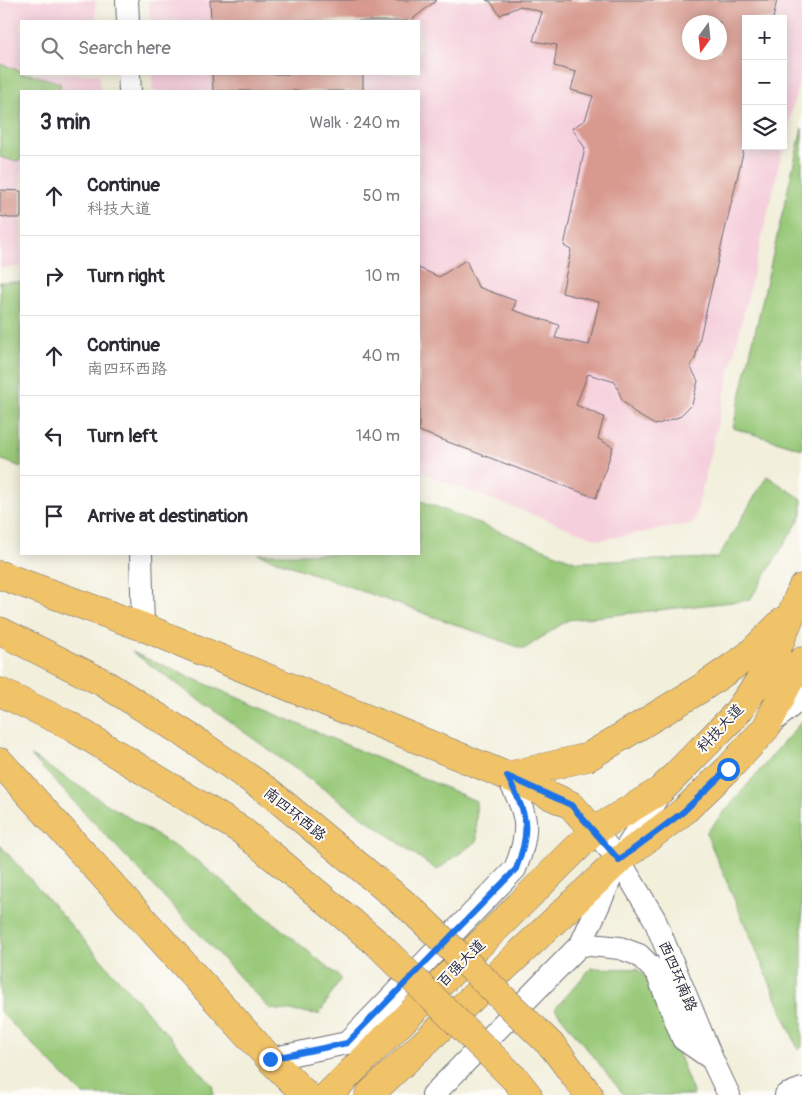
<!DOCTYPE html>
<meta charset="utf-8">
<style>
body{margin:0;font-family:Pangolin,"LXGW WenKai TC",sans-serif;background:#f7f7f7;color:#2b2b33}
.controls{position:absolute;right:15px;top:15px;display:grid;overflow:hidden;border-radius:0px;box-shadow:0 2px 12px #0003}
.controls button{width:45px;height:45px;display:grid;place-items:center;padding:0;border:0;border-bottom:1px solid #e1e1e2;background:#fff;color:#2b2b33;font:25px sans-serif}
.compass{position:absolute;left:682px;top:15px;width:45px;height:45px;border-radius:50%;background:#fff;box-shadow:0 2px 12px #0003;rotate:195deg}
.stop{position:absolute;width:15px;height:15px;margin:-11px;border:4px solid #1a73e8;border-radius:50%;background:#fff}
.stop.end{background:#1a73e8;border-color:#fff;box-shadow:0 1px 5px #0008}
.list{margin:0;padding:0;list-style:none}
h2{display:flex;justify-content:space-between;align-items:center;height:65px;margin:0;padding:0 20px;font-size:21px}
h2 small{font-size:16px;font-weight:400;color:#7c7c81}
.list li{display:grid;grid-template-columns:32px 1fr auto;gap:15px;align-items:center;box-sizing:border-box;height:80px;padding:0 20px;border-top:1px solid #e1e1e2}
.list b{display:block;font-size:19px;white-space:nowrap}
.list p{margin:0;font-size:16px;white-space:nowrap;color:#7c7c81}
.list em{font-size:16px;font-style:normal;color:#7c7c81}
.icon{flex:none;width:28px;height:28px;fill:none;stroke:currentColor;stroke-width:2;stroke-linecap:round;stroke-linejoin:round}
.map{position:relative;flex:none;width:802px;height:1095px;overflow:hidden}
.search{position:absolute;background:#fff;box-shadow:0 2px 12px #0003;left:20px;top:20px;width:400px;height:55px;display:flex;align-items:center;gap:12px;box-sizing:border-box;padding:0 18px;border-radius:0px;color:#7c7c81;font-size:19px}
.panel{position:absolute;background:#fff;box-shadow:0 2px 12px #0003;left:20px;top:90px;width:400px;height:465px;border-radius:0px}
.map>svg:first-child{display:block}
.built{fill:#f5cfdc;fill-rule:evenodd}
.green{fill:#99c979;stroke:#5e765a}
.building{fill:#d89a8f;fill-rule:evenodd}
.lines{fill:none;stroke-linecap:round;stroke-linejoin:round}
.minor-casing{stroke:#6b6a73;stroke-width:24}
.major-casing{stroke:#6b6a73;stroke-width:29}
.highway-casing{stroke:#6b6a73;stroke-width:29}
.minor{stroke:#fff;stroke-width:22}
.major{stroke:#f1c369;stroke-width:28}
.highway{stroke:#f1c369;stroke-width:28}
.highway-bridge-casing{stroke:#6b6a73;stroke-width:29;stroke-linecap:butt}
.highway-bridge{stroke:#f1c369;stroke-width:28}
.route{stroke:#1a73e8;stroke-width:6}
.labels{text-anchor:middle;stroke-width:4;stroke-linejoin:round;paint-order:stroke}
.street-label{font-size:15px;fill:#22223b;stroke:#fdfcf7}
</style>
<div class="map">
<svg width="802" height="1095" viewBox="0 0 802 1095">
<rect width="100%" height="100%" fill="#fdfcf7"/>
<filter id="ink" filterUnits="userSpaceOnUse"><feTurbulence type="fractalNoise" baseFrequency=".02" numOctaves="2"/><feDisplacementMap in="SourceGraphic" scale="10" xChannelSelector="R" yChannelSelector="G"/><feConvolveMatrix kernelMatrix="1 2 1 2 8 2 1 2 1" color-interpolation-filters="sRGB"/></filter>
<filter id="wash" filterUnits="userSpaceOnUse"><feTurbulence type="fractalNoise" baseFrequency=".0096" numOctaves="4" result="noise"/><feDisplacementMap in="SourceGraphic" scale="20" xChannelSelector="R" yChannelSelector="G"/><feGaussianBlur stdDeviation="1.12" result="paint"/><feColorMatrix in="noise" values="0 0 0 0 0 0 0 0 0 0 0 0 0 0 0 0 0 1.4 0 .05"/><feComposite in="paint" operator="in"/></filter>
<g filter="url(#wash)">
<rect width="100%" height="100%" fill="#f2efdb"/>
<!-- built -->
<path class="built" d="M0 0H95L96 21H21V74H99L100 91H21V267L0 268Z
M149 0H802V68L694 523 600 540 419 472V91H153L152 74H419V21H150ZM746 19H783V146H746ZM690 22H720V52H690Z"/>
<!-- green -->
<path class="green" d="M0 64 21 71V74H30L60 83V91H21V160L14 161 0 157Z
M802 128V449L733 428Z
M0 282H21V467L0 459Z
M767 476 802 499V515L750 600 568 620 524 649 258 554H419V500L577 562 718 558Z
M132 652 476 801 477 841 437 870Z
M802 721V1047L798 1049 706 833Z
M31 756 196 860 341 978 319 1014 270 1009Z
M0 845 212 1085 214 1095H83L0 1012Z
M591 968 637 969 650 981 694 1095H624L555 1009Z"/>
<g id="blocks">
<!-- building -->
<path class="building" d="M210 0H437L410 21H211Z
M486 0H777L773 19H746V140L695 359 690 366 698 381 692 404 679 417 655 425 636 414 622 400 615 382 588 374 576 405 604 417 598 439 613 447 596 498 419 431V268L439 277 466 260 478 287 516 301 513 310 559 325 555 338 589 345 599 302 562 293 571 250 564 246 585 148 572 128 585 120 593 96 571 90 576 72 554 66 557 45 533 41 542 12 520 6 500 15 491 2ZM690 22H720V52H690Z
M212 74H363V89L365 91H213Z
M0 190 21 191V218H9L0 216Z"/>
</g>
</g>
<g filter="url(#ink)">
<use href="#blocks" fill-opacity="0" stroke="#6b6a73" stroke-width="1"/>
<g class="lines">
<!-- minor casing -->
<g class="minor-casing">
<path id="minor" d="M127 0 128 21
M129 74 130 91
M141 554 143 627
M769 725 802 697
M594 831 619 860 654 918 712 1059 729 1095
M581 944 619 860 661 791
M270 1059 347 1043 515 869C532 828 527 814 507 776
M433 1095 581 944 620 948 639 955 657 973 683 1039 712 1059
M786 1095 802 1089"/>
</g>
<!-- major casing -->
<g class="major-casing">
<path id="major" d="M0 575 143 627 507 776 571 805 594 831
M0 762 270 1059 306 1095
M507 776 588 757 700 689 748 656 783 621
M328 1095 594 831 661 790 736 714 770 666 802 588
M369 1095 619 860 683 812 728 769 766 728 788 683 802 661"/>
</g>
<!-- highway casing -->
<g class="highway-casing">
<path id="highway" d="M0 631 102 682 190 737 268 791 413 911
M0 692 67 724 241 830 379 945
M554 1048 589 1095
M516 1080 528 1095"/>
</g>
<!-- minor -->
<use href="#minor" class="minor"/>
<!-- major -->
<use href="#major" class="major"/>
<!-- highway -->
<use href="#highway" class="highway"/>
<!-- highway-bridge casing -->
<g class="highway-bridge-casing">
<path id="highway-bridge" d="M413 911 554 1048
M379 945 516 1080"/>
</g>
<!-- highway-bridge -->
<use href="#highway-bridge" class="highway-bridge"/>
</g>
</g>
<g class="lines" filter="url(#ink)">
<!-- route -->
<path class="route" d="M270 1059 347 1043 516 869C532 828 527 814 507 776L571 805 619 860 683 812 728 769"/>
</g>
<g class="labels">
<!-- street labels -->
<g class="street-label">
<text transform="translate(720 728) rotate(-47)" y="5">科技大道</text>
<text transform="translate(295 814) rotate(39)" y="5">南四环西路</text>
<text transform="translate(461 963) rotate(-45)" y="5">百强大道</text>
<text transform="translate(678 976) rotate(67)" y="5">西四环南路</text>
</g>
</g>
</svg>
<div class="controls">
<button>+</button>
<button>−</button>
<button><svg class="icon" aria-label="layers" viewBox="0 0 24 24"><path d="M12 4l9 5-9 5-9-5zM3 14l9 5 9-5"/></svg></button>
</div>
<svg class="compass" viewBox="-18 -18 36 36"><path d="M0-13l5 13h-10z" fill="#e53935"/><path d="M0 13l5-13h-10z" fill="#7c7c81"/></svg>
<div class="stop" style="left:728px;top:769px"></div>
<div class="stop end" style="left:270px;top:1059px"></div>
<div class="search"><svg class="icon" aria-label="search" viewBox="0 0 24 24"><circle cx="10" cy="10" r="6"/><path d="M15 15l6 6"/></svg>Search here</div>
<section class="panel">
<h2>3 min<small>Walk · 240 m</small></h2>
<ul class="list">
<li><svg class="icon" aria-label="ahead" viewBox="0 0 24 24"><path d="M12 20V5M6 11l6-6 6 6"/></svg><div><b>Continue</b><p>科技大道</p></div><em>50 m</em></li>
<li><svg class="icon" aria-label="right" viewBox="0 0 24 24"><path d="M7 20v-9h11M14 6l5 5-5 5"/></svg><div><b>Turn right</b></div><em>10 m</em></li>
<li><svg class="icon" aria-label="ahead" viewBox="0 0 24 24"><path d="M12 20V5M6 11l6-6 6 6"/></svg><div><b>Continue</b><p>南四环西路</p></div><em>40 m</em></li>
<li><svg class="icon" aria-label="left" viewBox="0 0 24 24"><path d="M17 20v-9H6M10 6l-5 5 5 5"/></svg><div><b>Turn left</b></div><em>140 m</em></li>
<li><svg class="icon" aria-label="arrive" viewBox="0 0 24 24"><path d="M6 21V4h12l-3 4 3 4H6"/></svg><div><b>Arrive at destination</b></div></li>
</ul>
</section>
</div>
